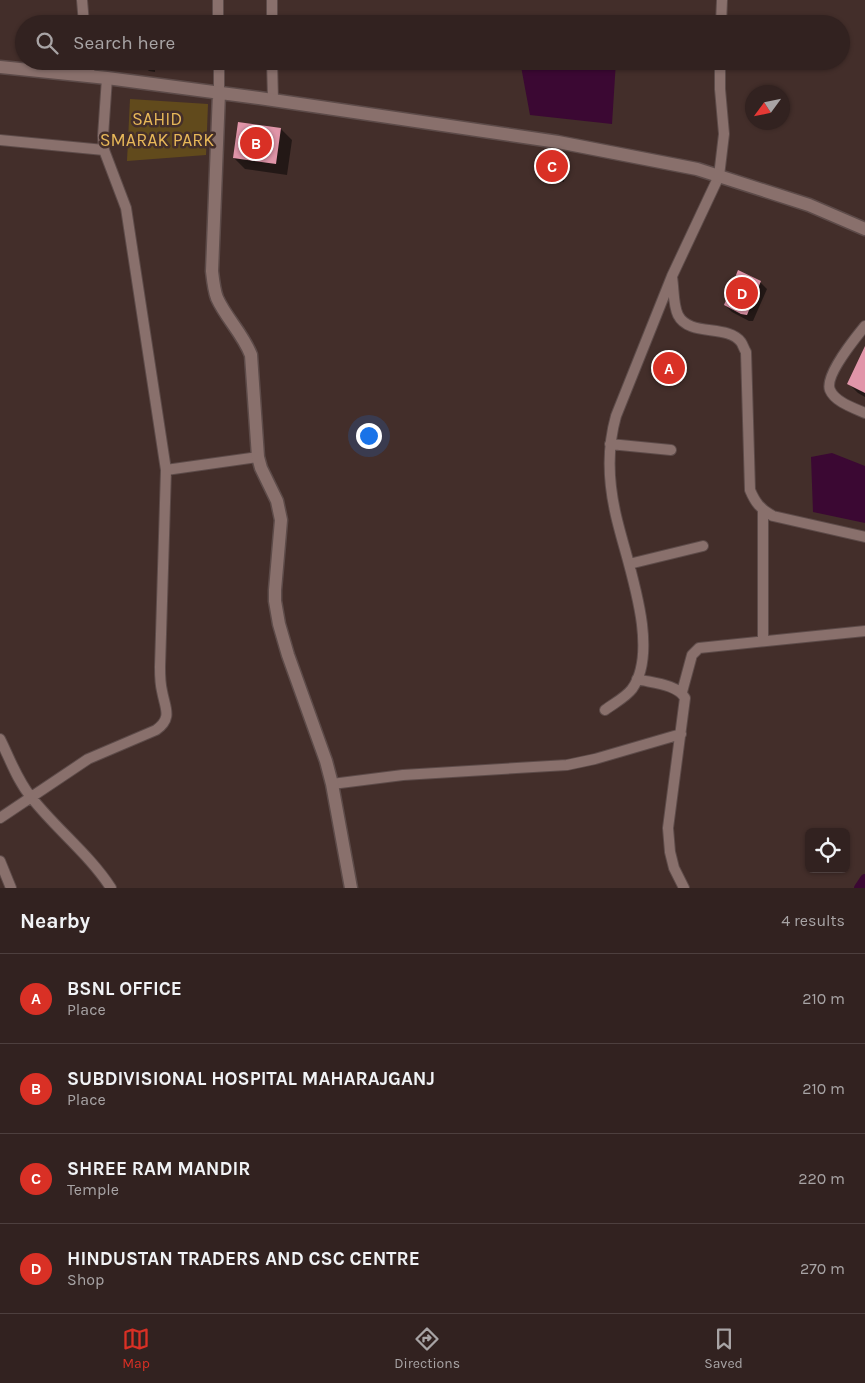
<!DOCTYPE html>
<style>
body{margin:0;font-family:Karla,sans-serif;background:#3d2f2d;color:#f1f3f6}
.controls{position:absolute;right:15px;bottom:15px;display:grid;overflow:hidden;border-radius:8px;box-shadow:0 1px 4px #0004}
.controls button{width:45px;height:45px;display:grid;place-items:center;padding:0;border:0;border-bottom:1px solid #4d3f3e;background:#322220;color:#f1f3f6;font:25px sans-serif}
.compass{position:absolute;left:745px;top:85px;width:45px;height:45px;border-radius:50%;background:#322220;box-shadow:0 1px 4px #0004;rotate:237deg}
.you{position:absolute;left:368px;top:435px;width:18px;height:18px;margin:-12px;border:4px solid #fff;border-radius:50%;background:#1a73e8;box-shadow:0 0 0 8px #1a73e833}
.badge{display:grid;place-items:center;width:32px;height:32px;border-radius:50%;background:#d93025;color:#fff;font-size:16px;font-weight:700}
.pin{position:absolute;translate:-50% -50%;border:2px solid #fff;box-shadow:0 1px 5px #0006}
.list{margin:0;padding:0;list-style:none}
h2{display:flex;justify-content:space-between;align-items:center;height:65px;margin:0;padding:0 20px;font-size:21px}
h2 small{font-size:16px;font-weight:400;color:#a8a4a5}
.list li{display:grid;grid-template-columns:32px 1fr auto;gap:15px;align-items:center;box-sizing:border-box;height:90px;padding:0 20px;border-top:1px solid #4d3f3e}
.list b{display:block;font-size:19px;white-space:nowrap}
.list p{margin:0;font-size:16px;white-space:nowrap;color:#a8a4a5}
.list em{font-size:16px;font-style:normal;color:#a8a4a5}
.icon{flex:none;width:28px;height:28px;fill:none;stroke:currentColor;stroke-width:2;stroke-linecap:round;stroke-linejoin:round}
.map{position:relative;flex:none;width:865px;height:888px;overflow:hidden}
.search{position:absolute;background:#322220;box-shadow:0 1px 4px #0004;left:15px;right:15px;top:15px;height:55px;display:flex;align-items:center;gap:12px;box-sizing:border-box;padding:0 18px;border-radius:28px;color:#a8a4a5;font-size:19px}
.sheet{height:425px;background:#322220}
nav{display:flex;justify-content:space-around;align-items:center;box-sizing:border-box;height:70px;border-top:1px solid #4d3f3e;background:#322220;font-size:14px;color:#a8a4a5}
nav a{display:grid;justify-items:center;gap:2px}
nav .on{color:#d93025}
.map>svg:first-child{display:block}
.green{fill:#614a1c}
.water{fill:#3b0833}
.shadow{fill:#0007}
.lines{fill:none;stroke-linecap:round;stroke-linejoin:round}
.canal{stroke:#3b0833;stroke-width:10}
.building{fill:#e195a9}
.minor-casing{stroke:#5d4b49;stroke-width:12}
.tertiary-casing{stroke:#5d4b49;stroke-width:15}
.minor{stroke:#89706c;stroke-width:10}
.tertiary{stroke:#89706c;stroke-width:12}
.labels{text-anchor:middle;stroke-width:5;stroke-linejoin:round;paint-order:stroke}
.park-label{font-size:18px;fill:#e8b859;stroke:#432e2a}
</style>
<div class="map">
<svg width="865" height="888" viewBox="0 0 865 888">
<rect width="100%" height="100%" fill="#432e2a"/>
<!-- green -->
<path class="green" d="M130 99 208 104 206 155 127 161Z"/>
<!-- water -->
<path class="water" d="M520 61H616L612 124 530 115Z
M832 453 865 466V523L813 512 811 457Z"/>
<!-- shadow -->
<path class="shadow" d="M144 61H155V72L149 71 144 67Z
M281 129 292 140 287 175 245 169 234 158Z
M561 158 566 162 564 182 554 181 549 176V170L545 165Z
M760 282 767 289 753 321H749L732 312 725 305Z
M865 349V397L858 393 849 384Z
M674 361 678 366 679 379 671 380 666 375Z"/>
<g class="lines">
<!-- canal -->
<path class="canal" d="M859 888 865 879"/>
</g>
<!-- building -->
<path class="building" d="M238 122 281 128 276 164 233 158Z
M547 154 562 157 560 166V178L548 177V167L544 166V157Z
M738 270 761 281 747 315 741 314 724 305Z
M865 346V393L847 384Z
M675 360V375L665 376 663 361Z"/>
<g class="lines">
<!-- minor casing -->
<g class="minor-casing">
<path id="minor" d="M82 0 84 24
M218 0V24
M272 24V0
M721 24 722 0
M88 61 90 77
M219 61V93
M272 61 273 100
M0 140 104 150
M672 277C674 289 673 305 678 315 689 337 727 324 741 342 743 345 744 349 746 352L750 490C755 502 760 509 773 516L865 537
M865 326C856 337 824 376 830 390 835 402 854 408 865 413
M610 444 671 450
M166 470 258 457
M629 564 703 546
M763 641V511
M637 679C652 683 677 684 685 698L668 828 670 852 674 868 684 888
M682 692 692 655 699 648 865 631
M605 710C614 703 625 698 632 689 662 647 624 556 615 511 608 479 607 448 616 416L672 276 719 176 724 134 720 89V61
M0 739C10 759 17 780 31 797 56 829 89 854 111 888
M332 784 403 775 567 765 595 759 681 734
M0 818 88 759 156 730C173 718 165 708 162 691 160 683 160 675 160 667L166 470 126 208 104 150 103 136 107 78
M0 861 11 888"/>
</g>
<!-- tertiary casing -->
<g class="tertiary-casing">
<path id="tertiary" d="M0 67 107 78 259 98 558 142 697 169 809 205 865 229
M219 93 212 271C213 280 214 290 217 298 226 318 243 334 251 355L258 457 261 468 277 501 281 520 275 590V601L279 624 288 655 326 761 332 784 351 888"/>
</g>
<!-- minor -->
<use href="#minor" class="minor"/>
<!-- tertiary -->
<use href="#tertiary" class="tertiary"/>
</g>
<g class="labels">
<!-- park labels -->
<g class="park-label">
<text x="157" y="125">SAHID<tspan x="157" dy="21">SMARAK PARK</tspan></text>
</g>
</g>
</svg>
<div class="controls">
<button><svg class="icon" aria-label="locate" viewBox="0 0 24 24"><circle cx="12" cy="12" r="6"/><path d="M12 2v4M12 18v4M2 12h4M18 12h4"/></svg></button>
</div>
<svg class="compass" viewBox="-18 -18 36 36"><path d="M0-13l5 13h-10z" fill="#e53935"/><path d="M0 13l5-13h-10z" fill="#a8a4a5"/></svg>
<div class="you"></div>
<div class="pin badge" style="left:669px;top:368px">A</div>
<div class="pin badge" style="left:256px;top:143px">B</div>
<div class="pin badge" style="left:552px;top:166px">C</div>
<div class="pin badge" style="left:742px;top:293px">D</div>
<div class="search"><svg class="icon" aria-label="search" viewBox="0 0 24 24"><circle cx="10" cy="10" r="6"/><path d="M15 15l6 6"/></svg>Search here</div>
</div>
<section class="sheet">
<h2>Nearby<small>4 results</small></h2>
<ul class="list">
<li><span class="badge">A</span><div><b>BSNL OFFICE</b><p>Place</p></div><em>210 m</em></li>
<li><span class="badge">B</span><div><b>SUBDIVISIONAL HOSPITAL MAHARAJGANJ</b><p>Place</p></div><em>210 m</em></li>
<li><span class="badge">C</span><div><b>SHREE RAM MANDIR</b><p>Temple</p></div><em>220 m</em></li>
<li><span class="badge">D</span><div><b>HINDUSTAN TRADERS AND CSC CENTRE</b><p>Shop</p></div><em>270 m</em></li>
</ul>
</section>
<nav>
<a class="on"><svg class="icon" aria-label="map" viewBox="0 0 24 24"><path d="M3 6l6-2 6 2 6-2v14l-6 2-6-2-6 2zM9 4v14M15 6v14"/></svg>Map</a>
<a><svg class="icon" aria-label="directions" viewBox="0 0 24 24"><path d="M12 3l9 9-9 9-9-9zM9 14v-3h6M13 9l2 2-2 2"/></svg>Directions</a>
<a><svg class="icon" aria-label="saved" viewBox="0 0 24 24"><path d="M7 4h10v16l-5-4-5 4z"/></svg>Saved</a>
</nav>
